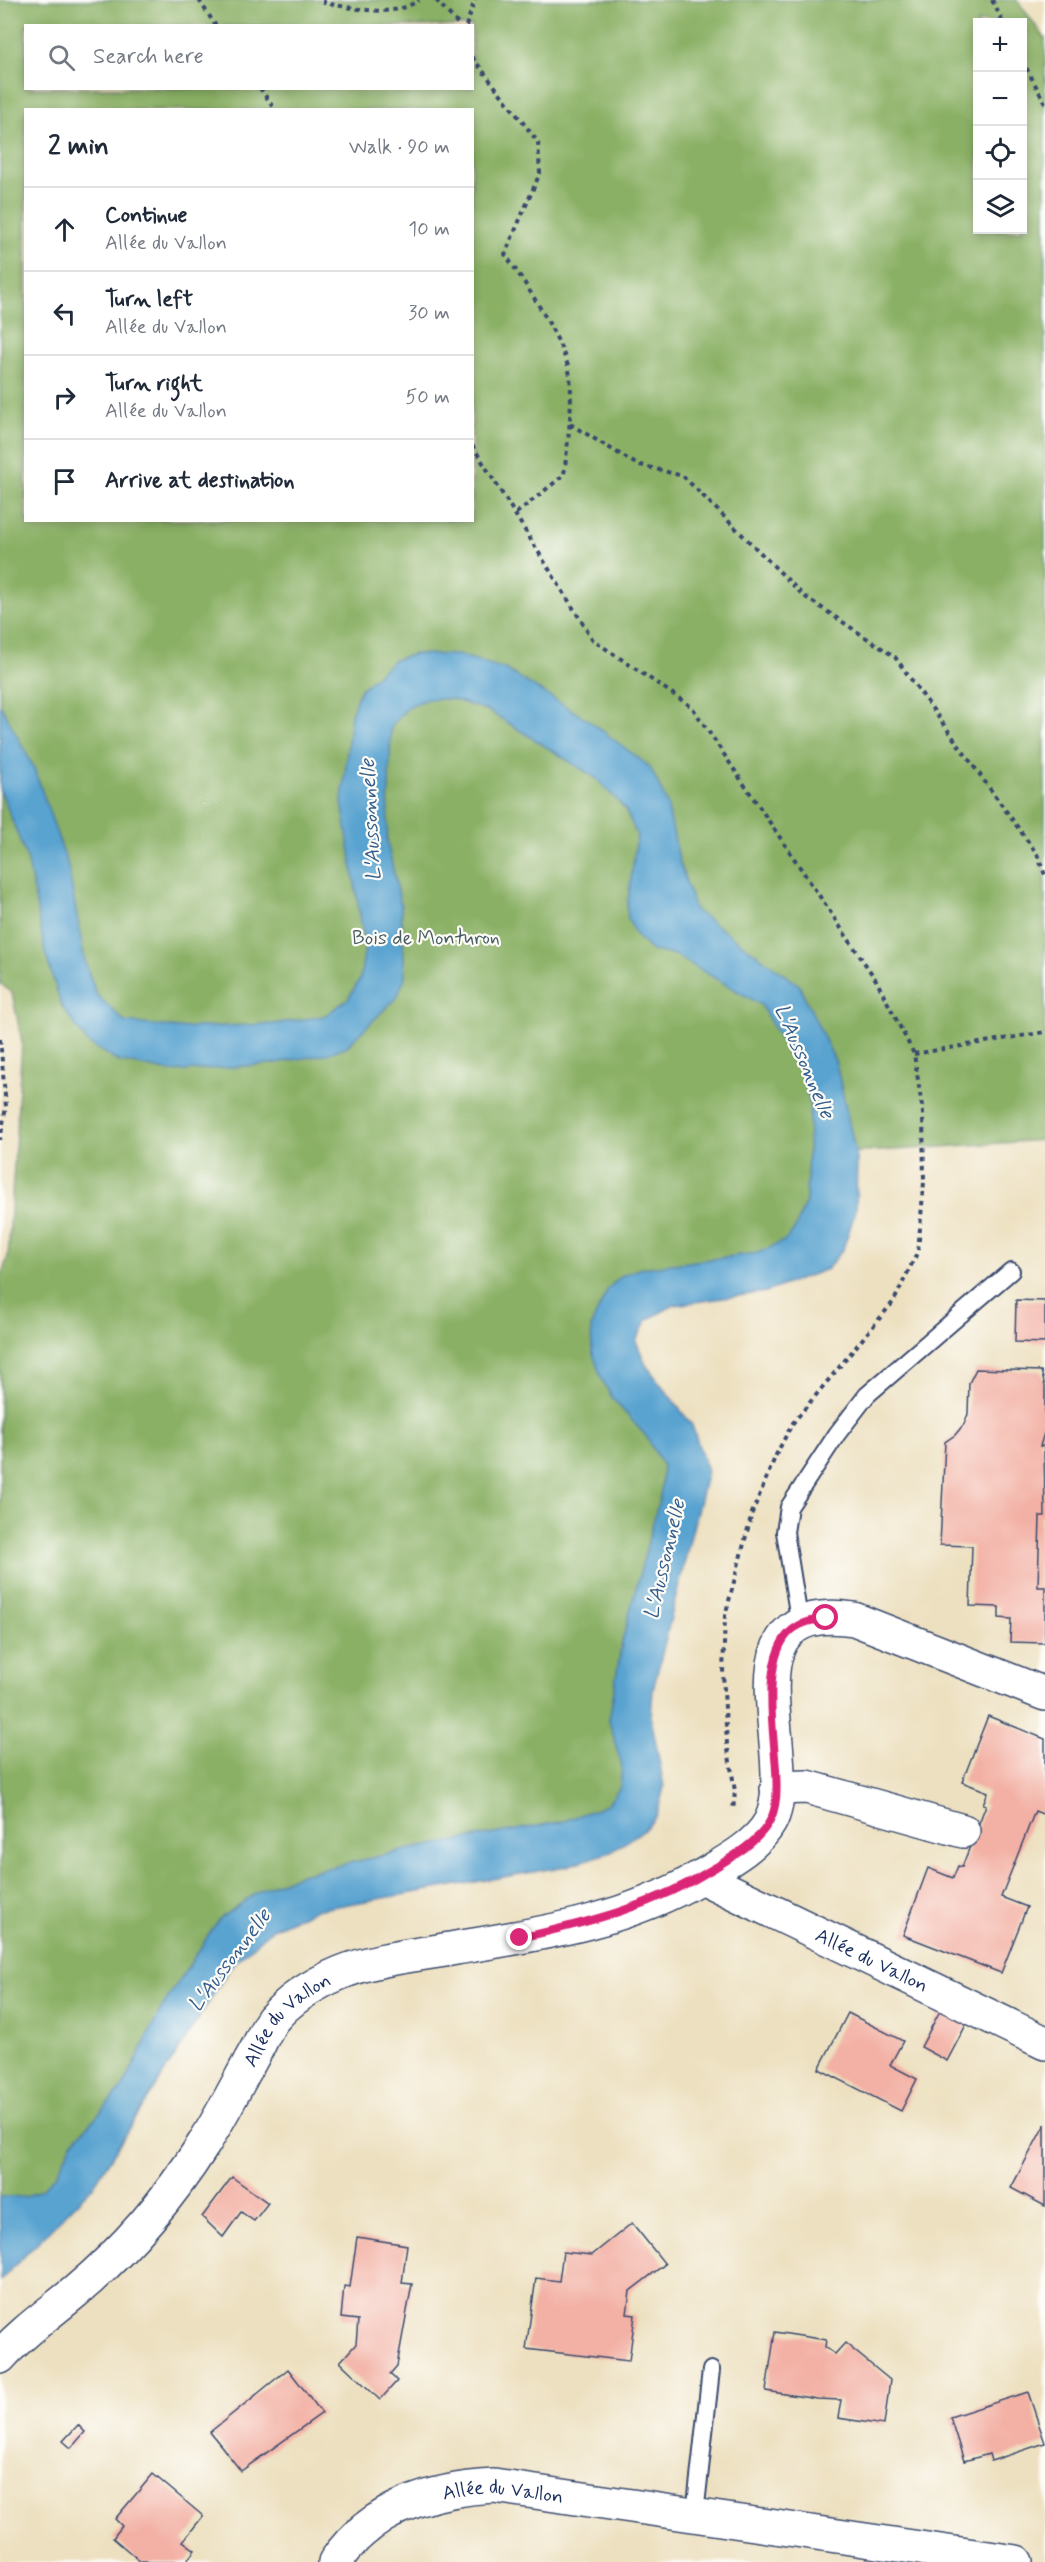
<!DOCTYPE html>
<meta charset="utf-8">
<style>
body{margin:0;font-family:Mynerve,sans-serif;background:#f6f6f7;color:#1f2937}
.controls{position:absolute;right:18px;top:18px;display:grid;overflow:hidden;border-radius:0px;box-shadow:0 3px 9px #0003}
.controls button{width:54px;height:54px;display:grid;place-items:center;padding:0;border:0;border-bottom:2px solid #e0e1e3;background:#fff;color:#1f2937;font:30px sans-serif}
.stop{position:absolute;width:18px;height:18px;margin:-14px;border:4px solid #db2777;border-radius:50%;background:#fff}
.stop.end{background:#db2777;border-color:#fff;box-shadow:0 2px 6px #0008}
.list{margin:0;padding:0;list-style:none}
h2{display:flex;justify-content:space-between;align-items:center;height:78px;margin:0;padding:0 24px;font-size:26px}
h2 small{font-size:20px;font-weight:400;color:#747a83}
.list li{display:grid;grid-template-columns:39px 1fr auto;gap:18px;align-items:center;box-sizing:border-box;height:84px;padding:0 24px;border-top:2px solid #e0e1e3}
.list b{display:block;font-size:22px;white-space:nowrap}
.list p{margin:0;font-size:20px;white-space:nowrap;color:#747a83}
.list em{font-size:20px;font-style:normal;color:#747a83}
.icon{flex:none;width:33px;height:33px;fill:none;stroke:currentColor;stroke-width:2;stroke-linecap:round;stroke-linejoin:round}
.map{position:relative;flex:none;width:1045px;height:2562px;overflow:hidden}
.search{position:absolute;background:#fff;box-shadow:0 3px 9px #0003;left:24px;top:24px;width:450px;height:66px;display:flex;align-items:center;gap:15px;box-sizing:border-box;padding:0 21px;border-radius:0px;color:#747a83;font-size:22px}
.panel{position:absolute;background:#fff;box-shadow:0 3px 9px #0003;left:24px;top:108px;width:450px;height:414px;border-radius:0px}
.map>svg:first-child{display:block}
.forest{fill:#8ab065;stroke:#527062;stroke-width:1.5;fill-rule:evenodd}
.water{fill:#58a3d0;stroke:#3a6997;stroke-width:1.5}
.building{fill:#f3b0a4}
.lines{fill:none;stroke-linecap:round;stroke-linejoin:round}
.service-casing{stroke:#3a4a6d;stroke-width:20}
.minor-casing{stroke:#3a4a6d;stroke-width:36}
.path{stroke:#3a4a6d;stroke-width:4;stroke-dasharray:4.5 4.5;stroke-linecap:butt}
.service{stroke:#fff;stroke-width:16}
.minor{stroke:#fff;stroke-width:33}
.route{stroke:#db2777;stroke-width:8}
.labels{text-anchor:middle;stroke-width:4.5;stroke-linejoin:round;paint-order:stroke}
.park-label{font-size:20px;fill:#475e64;stroke:#fdfcf7}
.street-label{font-size:20px;fill:#1b2f5e;stroke:#fdfcf7}
.water-label{font-size:21px;font-style:italic;fill:#335d8c;stroke:#fdfcf7}
</style>
<div class="map">
<svg width="1045" height="2562" viewBox="0 0 1045 2562">
<rect width="100%" height="100%" fill="#fdfcf7"/>
<filter id="ink" filterUnits="userSpaceOnUse"><feTurbulence type="fractalNoise" baseFrequency=".0167" numOctaves="2"/><feDisplacementMap in="SourceGraphic" scale="12" xChannelSelector="R" yChannelSelector="G"/><feConvolveMatrix kernelMatrix="1 2 1 2 8 2 1 2 1" color-interpolation-filters="sRGB"/></filter>
<filter id="wash" filterUnits="userSpaceOnUse"><feTurbulence type="fractalNoise" baseFrequency=".008" numOctaves="4" result="noise"/><feDisplacementMap in="SourceGraphic" scale="24" xChannelSelector="R" yChannelSelector="G"/><feGaussianBlur stdDeviation="1.35" result="paint"/><feColorMatrix in="noise" values="0 0 0 0 0 0 0 0 0 0 0 0 0 0 0 0 0 1.4 0 .05"/><feComposite in="paint" operator="in"/></filter>
<g filter="url(#wash)">
<rect width="100%" height="100%" fill="#ede0c0"/>
<!-- forest -->
<path class="forest" d="M0 0H1017L1045 38V1140L833 1154 797 1264 665 1278 608 1329 674 1436 654 1601 636 1810 267 1905 74 2171 0 2222V1280L8 1256 22 1042 12 993 0 983ZM978 22H1022V230H978ZM26 26H472V88H26ZM26 110H472V520H26Z"/>
<!-- water -->
<path class="water" d="M415 654 459 655 505 669 588 720 650 767 667 803 679 860 695 910 799 985 836 1063 857 1159 856 1210 843 1249 827 1269 766 1292 674 1305 647 1320 636 1341 646 1365 692 1425 707 1471 653 1690 651 1717 664 1787 657 1815 645 1829 611 1852 567 1866 315 1910 272 1929 232 1965 94 2185 0 2281V2197H26L42 2189 57 2174 72 2143 123 2087 162 2007 219 1919 261 1890 301 1874 411 1849 565 1821 608 1804 620 1787 622 1766 609 1721 622 1642 661 1492 663 1466 646 1436 613 1399 602 1380 592 1351 591 1326 608 1289 621 1276 642 1268 758 1253 786 1240 796 1227 806 1201 810 1103 805 1082 760 1004 675 955 652 951 637 937 628 919 627 908 637 835 625 809 596 778 489 711 452 699H427L408 707 391 726 387 842 401 905 405 977 397 997 347 1046 327 1054 270 1064 172 1072 117 1061 88 1043 61 1005 45 952 28 861 0 789V704L34 768 68 866 85 962 96 994 125 1022 178 1028 273 1024 324 1016 348 999 360 979 365 947 342 802 351 714 360 690 394 660Z"/>
<g id="blocks">
<!-- building -->
<path class="building" d="M1016 1300 1045 1301V1343L1015 1342Z
M976 1369 1041 1371 1045 1386V1430L1040 1446H1044L1045 1516H1040L1038 1587H1045V1643L1010 1642 1011 1619 999 1618V1607L970 1606 972 1546 940 1545 945 1442 955 1435 964 1424 968 1414 969 1383Z
M988 1716 1045 1739V1815L1035 1811 1001 1897 1027 1907 1001 1973 903 1935 928 1868 953 1878 958 1866 962 1867 986 1805 983 1804 988 1792 962 1782Z
M942 2007 968 2021 947 2061 921 2047Z
M848 2013 903 2041 890 2065 917 2079 901 2111 819 2069Z
M1045 2124V2206L1011 2188Z
M232 2177 268 2203 254 2221 241 2212 223 2237 202 2217Z
M632 2223 665 2264 630 2291 627 2314 635 2315 629 2361 526 2349 536 2278 559 2281 563 2252 592 2255Z
M357 2237 407 2245 402 2283 412 2284 397 2366 390 2374 397 2381 380 2400 340 2362 356 2344 358 2320 341 2318 344 2286 350 2287Z
M775 2332 826 2340 825 2347 835 2354 845 2343 890 2380 884 2425 838 2418 841 2400 817 2399 766 2391Z
M288 2369 322 2413 241 2471 210 2432Z
M1028 2392 1045 2443 991 2461 989 2454 964 2461 950 2417Z
M78 2425 85 2432 71 2448 63 2441Z
M153 2474 203 2516 183 2541 195 2550 186 2562H141L113 2538 122 2526 115 2519Z"/>
</g>
</g>
<g filter="url(#ink)">
<use href="#blocks" fill-opacity="0" stroke="#3a4a6d" stroke-width="1.5"/>
<g class="lines">
<!-- service casing -->
<g class="service-casing">
<path id="service" d="M800 1625 785 1532 789 1507 837 1434 867 1395 1011 1271
M695 2514 711 2370"/>
</g>
<!-- minor casing -->
<g class="minor-casing">
<g id="minor">
<path d="M777 1788 807 1787 963 1831"/>
<path id="s1" d="M701 1877 1045 2043"/>
<path id="s2" d="M0 2357C23 2331 50 2313 76 2291 126 2249 168 2200 203 2145 222 2115 238 2083 255 2052 261 2042 266 2028 273 2019 290 1999 316 1983 340 1973 377 1958 418 1955 456 1948 541 1934 627 1921 702 1876 724 1863 757 1846 770 1822 803 1760 715 1599 854 1619L1045 1694"/>
<path id="s3" d="M335 2562C371 2508 433 2489 494 2486L1016 2562"/>
</g>
</g>
<!-- path -->
<path class="path" d="M199 0 216 26
M324 0V3C356 8 391 19 419 0
M436 0 460 26
M992 0 1003 22
M466 26 475 0
M472 57 538 142 540 173 505 254C527 286 554 326 567 363 576 388 567 448 564 475L514 515
M1022 60 1045 103
M260 88 275 110
M570 424 636 464 683 476 804 596 895 657 1037 854 1045 875
M472 445 593 640 692 707 876 980 914 1054 923 1113 924 1182 918 1251 894 1301 792 1424 776 1455 752 1513 725 1616 723 1673 727 1744 735 1791 733 1811
M0 1039 6 1107 0 1140
M914 1054 1045 1032"/>
<!-- service -->
<use href="#service" class="service"/>
<!-- minor -->
<use href="#minor" class="minor"/>
</g>
</g>
<g class="lines" filter="url(#ink)">
<!-- route -->
<path class="route" d="M520 1938C590 1922 654 1906 716 1867 734 1856 757 1842 768 1824 778 1809 777 1787 776 1770 774 1733 760 1656 792 1630 802 1622 814 1620 826 1618"/>
</g>
<g class="labels">
<!-- park labels -->
<g class="park-label">
<text x="426" y="944">Bois de Monturon</text>
</g>
<!-- street labels -->
<g class="street-label">
<text dy="7" stroke="none"><textPath href="#s1" startOffset="190">Allée du Vallon</textPath></text>
<text dy="7" stroke="none"><textPath href="#s2" startOffset="448">Allée du Vallon</textPath></text>
<text dy="7" stroke="none"><textPath href="#s3" startOffset="192">Allée du Vallon</textPath></text>
</g>
<!-- water labels -->
<g class="water-label">
<text transform="translate(370 820) rotate(-93)" y="7">L'Aussonnelle</text>
<text transform="translate(805 1061) rotate(67)" y="7">L'Aussonnelle</text>
<text transform="translate(664 1559) rotate(-77)" y="7">L'Aussonnelle</text>
<text transform="translate(229 1960) rotate(-53)" y="7">L'Aussonnelle</text>
</g>
</g>
</svg>
<div class="controls">
<button>+</button>
<button>−</button>
<button><svg class="icon" aria-label="locate" viewBox="0 0 24 24"><circle cx="12" cy="12" r="6"/><path d="M12 2v4M12 18v4M2 12h4M18 12h4"/></svg></button>
<button><svg class="icon" aria-label="layers" viewBox="0 0 24 24"><path d="M12 4l9 5-9 5-9-5zM3 14l9 5 9-5"/></svg></button>
</div>
<div class="stop" style="left:826px;top:1618px"></div>
<div class="stop end" style="left:520px;top:1938px"></div>
<div class="search"><svg class="icon" aria-label="search" viewBox="0 0 24 24"><circle cx="10" cy="10" r="6"/><path d="M15 15l6 6"/></svg>Search here</div>
<section class="panel">
<h2>2 min<small>Walk · 90 m</small></h2>
<ul class="list">
<li><svg class="icon" aria-label="ahead" viewBox="0 0 24 24"><path d="M12 20V5M6 11l6-6 6 6"/></svg><div><b>Continue</b><p>Allée du Vallon</p></div><em>10 m</em></li>
<li><svg class="icon" aria-label="left" viewBox="0 0 24 24"><path d="M17 20v-9H6M10 6l-5 5 5 5"/></svg><div><b>Turn left</b><p>Allée du Vallon</p></div><em>30 m</em></li>
<li><svg class="icon" aria-label="right" viewBox="0 0 24 24"><path d="M7 20v-9h11M14 6l5 5-5 5"/></svg><div><b>Turn right</b><p>Allée du Vallon</p></div><em>50 m</em></li>
<li><svg class="icon" aria-label="arrive" viewBox="0 0 24 24"><path d="M6 21V4h12l-3 4 3 4H6"/></svg><div><b>Arrive at destination</b></div></li>
</ul>
</section>
</div>
